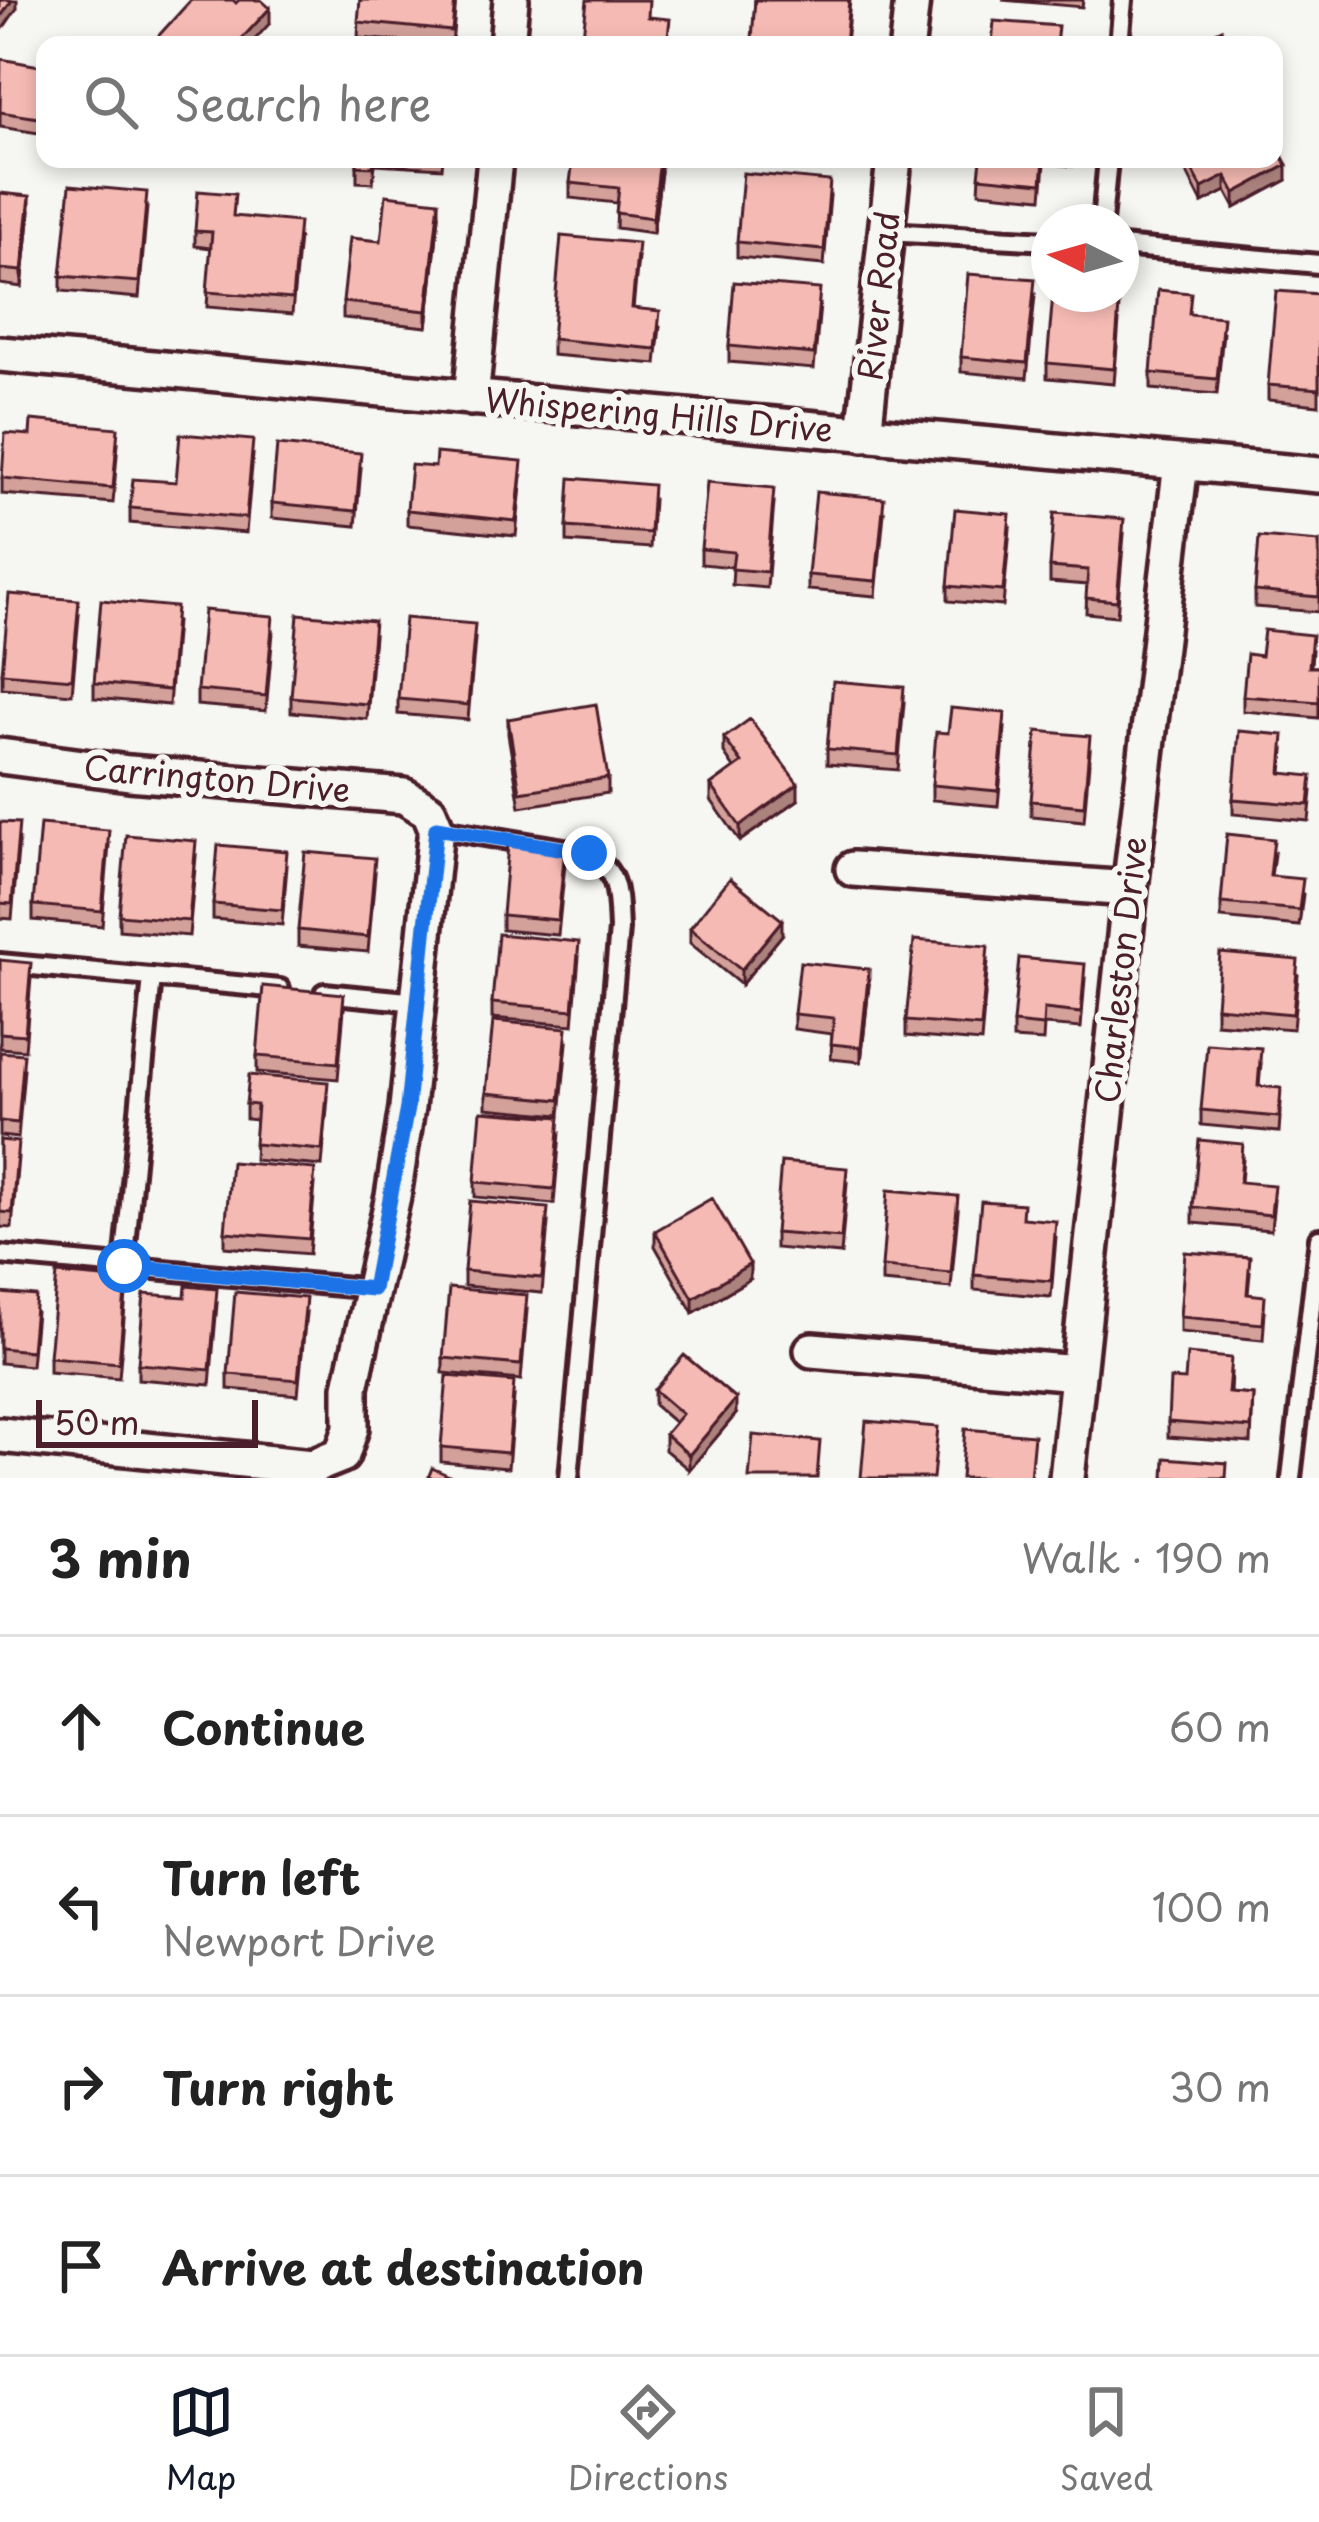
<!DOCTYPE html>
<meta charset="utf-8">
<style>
body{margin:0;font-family:"Playpen Sans",sans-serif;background:#f2f2f2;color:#222}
.compass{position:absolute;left:1031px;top:204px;width:108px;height:108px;border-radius:50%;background:#fff;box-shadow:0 6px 18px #0003;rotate:275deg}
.scale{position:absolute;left:36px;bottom:30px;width:222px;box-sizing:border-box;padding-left:12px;border:6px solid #4a1f2b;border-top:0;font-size:33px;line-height:42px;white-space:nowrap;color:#4a1f2b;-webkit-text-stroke:9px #f6f6f2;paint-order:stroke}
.stop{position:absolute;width:36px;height:36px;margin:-27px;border:9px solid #1a73e8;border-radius:50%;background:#fff}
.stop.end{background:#1a73e8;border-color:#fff;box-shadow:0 3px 12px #0008}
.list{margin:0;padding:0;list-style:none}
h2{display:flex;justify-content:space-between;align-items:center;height:156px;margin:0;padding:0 48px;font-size:51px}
h2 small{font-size:39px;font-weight:400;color:#767676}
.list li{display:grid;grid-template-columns:78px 1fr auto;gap:36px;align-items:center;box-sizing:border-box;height:180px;padding:0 48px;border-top:3px solid #e0e0e0}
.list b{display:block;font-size:45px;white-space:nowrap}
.list p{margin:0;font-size:39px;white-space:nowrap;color:#767676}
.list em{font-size:39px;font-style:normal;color:#767676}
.icon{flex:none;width:66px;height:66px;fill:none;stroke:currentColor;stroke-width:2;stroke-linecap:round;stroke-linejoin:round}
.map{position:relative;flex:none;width:1319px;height:1478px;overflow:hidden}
.search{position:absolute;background:#fff;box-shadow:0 6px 18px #0003;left:36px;right:36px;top:36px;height:132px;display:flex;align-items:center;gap:30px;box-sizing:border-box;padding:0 42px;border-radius:24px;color:#767676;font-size:45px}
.sheet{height:876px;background:#fff}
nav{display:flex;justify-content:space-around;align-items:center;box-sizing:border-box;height:168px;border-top:3px solid #e0e0e0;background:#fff;font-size:33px;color:#767676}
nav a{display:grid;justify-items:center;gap:6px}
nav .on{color:#111827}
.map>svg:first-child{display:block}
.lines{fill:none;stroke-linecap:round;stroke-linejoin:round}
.lane-casing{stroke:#4a1f2b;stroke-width:26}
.street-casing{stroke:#4a1f2b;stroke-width:42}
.lane{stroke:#f6f6f2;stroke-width:16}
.street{stroke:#f6f6f2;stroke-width:33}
.wall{fill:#d3a09a;stroke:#4a1f2b;stroke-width:3}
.shaded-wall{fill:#ac827d;stroke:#4a1f2b;stroke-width:3}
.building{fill:#f5bab3;stroke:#4a1f2b;stroke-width:3}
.route{stroke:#1a73e8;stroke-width:15}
.labels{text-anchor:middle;stroke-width:12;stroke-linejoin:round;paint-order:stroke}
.street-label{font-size:33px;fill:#4a1f2b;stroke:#f6f6f2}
</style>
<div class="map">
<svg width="1319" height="1478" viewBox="0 0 1319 1478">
<rect width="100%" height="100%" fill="#f6f6f2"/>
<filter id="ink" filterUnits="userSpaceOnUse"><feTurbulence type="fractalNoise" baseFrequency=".00833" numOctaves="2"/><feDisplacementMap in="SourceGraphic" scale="24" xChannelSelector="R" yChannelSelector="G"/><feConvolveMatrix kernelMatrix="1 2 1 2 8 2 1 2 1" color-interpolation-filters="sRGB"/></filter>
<g filter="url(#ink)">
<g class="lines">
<!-- lane casing -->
<g class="lane-casing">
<path id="lane" d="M1119 45 1123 0
M1102 222 1108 159
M886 232 1049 241
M1121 246 1319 264
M436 828 589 853C620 874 617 893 619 929L569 1478
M0 963 280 989
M324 993 418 1002
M0 1255 373 1289
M124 1266 152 977
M1291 1478 1319 1238"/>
</g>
<!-- street casing -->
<g class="street-casing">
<path id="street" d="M507 45 511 0
M907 45 912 0
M0 354 1319 475
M471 398 495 159
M864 434 894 159
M0 756 129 773 404 796 429 811 436 828 407 1108 393 1196 351 1387V1428L342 1455 312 1467 0 1435
M853 869 1130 889
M812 1350 1076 1373
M1067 1478 1130 889 1181 463"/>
</g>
<!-- lane -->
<use href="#lane" class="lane"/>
<!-- street -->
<use href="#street" class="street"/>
</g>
<!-- wall -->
<path class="wall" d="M360 0H456L452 45 358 38Z
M755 0H850L846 45H752Z
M1002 0H1083L1082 7Z
M0 66 45 67V134L0 127Z
M357 159H443L442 168 375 164 373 183 357 182Z
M761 159H835V165Z
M981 159H1072V166L1045 163 1042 198 979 192Z
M1180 159H1274L1287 180 1235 208 1226 191 1202 203Z
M661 172 653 233 616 228 617 203 570 198V183Z
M0 193 30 211 22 287 0 284Z
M830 196 824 265 737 257V242Z
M147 207 139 298 61 291V276Z
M439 216 427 327 343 318V302L381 241Z
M234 217 299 237 292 314 207 307 211 248 195 246V231Z
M638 258 633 309 660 326 656 364 552 355V339Z
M1319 294V405L1268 400V385Z
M1035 295 1027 378 961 372V357Z
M1099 304 1119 321 1114 384 1047 378V363Z
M820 305 814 369 729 362V346Z
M1190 314 1223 332 1217 394 1151 389V373Z
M118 443 113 503 2 494V478Z
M253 455 246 533 130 523V508L176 482Z
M361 468 356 526 272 518V503Z
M522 476 516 536 407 525V510Z
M653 500 650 548 567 542V527Z
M774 503 767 588 732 585 733 567 701 564V549Z
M884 513 876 596 808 590V575Z
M1010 529 1003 606 948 601V586Z
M1124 534 1117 616 1086 613 1087 585 1050 582V567Z
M1319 542V612L1255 607V591Z
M79 615 72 694 2 688V673Z
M176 622 169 705 94 698V683Z
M273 632 266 711 197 705V690Z
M374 636 367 719 291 712V697Z
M475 639 468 720 398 714V699Z
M1312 650 1311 667H1319V718L1243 711V696L1261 656Z
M904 703 898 770 827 764V749Z
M508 719 608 778V793L520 807 508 734Z
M1005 728 998 806 932 800V785L948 733Z
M724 738 798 800 740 841 711 800V785L734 768 724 753Z
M1284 750 1282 773 1312 791 1309 821 1233 814V799Z
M1090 751 1084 821 1031 816V801Z
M0 822 19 839 12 919 0 918Z
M109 845 102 926 33 920V905Z
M1274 854 1271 876 1303 894 1299 926 1221 918V903Z
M196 856 189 936 119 930V915Z
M565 864 558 935 502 930V915Z
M287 866 282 925 213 919V904Z
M375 873 368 952 298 946V930Z
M690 928 782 935 741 985 690 943Z
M579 957 573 1025 492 1018V1003Z
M0 960 31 978 25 1050 0 1048Z
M988 961 981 1042 906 1036V1021Z
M1298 975 1293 1029 1216 1023V1007Z
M1085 979 1081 1028 1044 1025 1043 1041 1013 1039V1023Z
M869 985 861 1062 831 1059 832 1034 794 1029V1014Z
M344 1009 338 1079 257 1072V1056Z
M567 1043 560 1115 486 1108V1093Z
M0 1052 24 1069 18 1138 0 1136Z
M1261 1064 1259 1086 1281 1103 1279 1132 1201 1125V1110Z
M328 1097 322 1166 254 1160 256 1120 246 1119V1104Z
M560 1133 554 1204 475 1197V1182Z
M0 1140 18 1157 12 1228 0 1227Z
M1243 1159 1241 1182 1274 1200 1271 1230 1193 1223V1207Z
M847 1183 841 1254 775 1248V1233Z
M315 1184 309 1254 225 1247V1232Z
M958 1211 951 1288 882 1282V1267Z
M1023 1218 1056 1237 1051 1297 974 1290V1275Z
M548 1223 542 1293 464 1286V1271Z
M655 1231 750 1279 693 1313 655 1246Z
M1250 1273 1248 1294 1265 1311 1263 1340 1180 1332V1317Z
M0 1293 36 1312 31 1366 0 1363Z
M126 1295 119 1378 49 1372V1357Z
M217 1304 210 1385 138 1379V1364Z
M527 1310 521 1380 443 1373V1358Z
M306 1313 298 1395 228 1389V1374Z
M1231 1373 1230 1393 1253 1395 1251 1443 1168 1437V1422L1185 1380Z
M654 1390 736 1414 689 1470 665 1450V1434L675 1423 654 1405Z
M514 1397 508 1468 441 1462V1447Z"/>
<!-- shaded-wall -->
<path class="shaded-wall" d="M12 0H17V8L0 33V18Z
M270 8V23L250 45H236Z
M661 159V172L653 233V218Z
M1287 165V180L1235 208V193Z
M1226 176V191L1202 203V188Z
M30 196V211L22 287V271Z
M439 201V216L427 327V311Z
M798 784V800L740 841V826Z
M782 920V935L741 985V970Z
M869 969V985L861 1062V1047Z
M750 1264V1279L693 1313V1298Z
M736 1399V1414L689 1470V1455Z"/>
<!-- building -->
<path class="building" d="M0 0H12L0 18Z
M191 0H233L236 3 239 0H261L270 8 236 45H154L152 43Z
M360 0H455L452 31 358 22Z
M587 0H649L648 17 670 19 667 45H582Z
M755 0H849L845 45 752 39Z
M994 21 1058 26 1056 45H992Z
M1222 29 1229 45H1187Z
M60 37 96 43V45H59Z
M1 59 45 67V119L0 112Z
M1274 140 1287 165 1235 193 1226 176 1202 188 1186 159H1274Z
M357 159H374L373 167 357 166Z
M573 159H660L653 218 616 213 619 188 570 183Z
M981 159H1044L1042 183 979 177Z
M743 173 830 181 824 250 737 242Z
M70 185 147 192 139 282 61 276Z
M198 191 235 194 233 216 299 222 292 299 207 292 212 232 195 231Z
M0 193 30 196 22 271 0 269Z
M386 195 439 201 427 311 343 302 350 238 381 241Z
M561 236 638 243 632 308 660 311 656 349 552 339Z
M968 274 1035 279 1027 363 961 357Z
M734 282 820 289 814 354 729 346Z
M1158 290 1191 293 1189 314 1223 317 1217 379 1151 373Z
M1276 291 1319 294V389L1268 385Z
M1053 294H1098L1097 304 1119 306 1114 369 1047 363Z
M31 420 118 428 113 488 2 478 5 433 30 435Z
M180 434 253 440 246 518 130 508 133 479 176 482Z
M277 445 361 453 356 511 272 503Z
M436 453 522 461 516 521 407 510 411 465 435 467Z
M570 478 653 485 650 533 567 527Z
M707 482 774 488 767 572 732 569 734 552 701 549Z
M816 492 884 498 876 581 808 575Z
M955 509 1010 514 1003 591 948 586Z
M1054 513 1124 519 1117 601 1086 598 1088 570 1050 567Z
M1259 537 1319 542V597L1255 591Z
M9 594 79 600 72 679 2 673Z
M101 600 176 607 169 690 94 683Z
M204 610 273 616 266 696 197 690Z
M298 614 374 621 367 704 291 697Z
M405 618 475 624 468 705 398 699Z
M1264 630 1312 635 1309 667H1319V702L1243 696 1247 654 1261 656Z
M833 681 904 687 898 755 827 749Z
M596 704 608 778 520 792 508 719Z
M951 708 1005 713 998 791 932 785 936 732 948 733Z
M750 719 798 784 740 826 711 785 742 763 724 738Z
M1037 731 1090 736 1084 806 1031 801Z
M1239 731 1284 735 1281 773 1312 776 1309 805 1233 799Z
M0 822 19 823 12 904 0 903Z
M40 824 109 830 102 911 33 905Z
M1227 834 1274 839 1270 876 1303 879 1299 910 1221 903Z
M126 835 196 841 189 921 119 915Z
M508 844 565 849 558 920 502 915Z
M218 845 287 851 282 910 213 904Z
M305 852 375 858 368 937 298 930Z
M730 878 782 920 741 970 690 928Z
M498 934 579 942 573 1010 492 1003Z
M914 940 988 946 981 1027 906 1021Z
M1220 953 1298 960 1293 1014 1216 1007Z
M1019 958 1085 964 1081 1013 1044 1009 1043 1026 1013 1023Z
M0 960 31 963 25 1035 0 1033Z
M800 962 869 969 861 1047 831 1044 834 1018 794 1014Z
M263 986 344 994 338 1063 257 1056Z
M493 1021 567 1028 560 1100 486 1093Z
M1207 1044 1261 1048 1258 1086 1281 1088 1279 1117 1201 1110Z
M0 1052 24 1054 18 1123 0 1121Z
M249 1075 328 1082 322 1150 254 1144 257 1105 246 1104Z
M481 1111 560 1117 554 1189 475 1182Z
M0 1140 18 1142 12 1213 0 1212Z
M1199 1140 1243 1144 1240 1182 1274 1185 1271 1215 1193 1207Z
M231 1162 315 1169 309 1239 225 1232Z
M781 1162 847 1168 841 1238 775 1233Z
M888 1190 958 1196 951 1273 882 1267Z
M712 1198 750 1264 693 1298 655 1231Z
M470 1201 548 1208 542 1278 464 1271Z
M981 1201 1023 1204 1022 1218 1056 1221 1051 1281 974 1275Z
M1185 1252 1250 1257 1247 1294 1265 1296 1263 1324 1180 1317Z
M57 1274 126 1280 119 1363 49 1357Z
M186 1286 217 1289 210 1370 138 1364 144 1294 185 1297Z
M449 1288 527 1295 521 1365 443 1358Z
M235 1292 306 1298 298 1380 228 1374Z
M0 1293 36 1296 31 1351 0 1348Z
M1187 1354 1231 1358 1228 1393 1253 1395 1251 1428 1168 1422 1170 1379 1185 1380Z
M684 1355 736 1399 689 1455 665 1434 682 1414 654 1390Z
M447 1376 514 1382 508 1453 441 1447Z
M866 1421 938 1427 933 1478H861Z
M965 1429 1034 1435 1030 1478H961Z
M753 1435 820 1441 817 1478H749Z
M1165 1458 1227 1463 1226 1478H1164Z
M432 1468 454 1478H428Z"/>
</g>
<g class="lines" filter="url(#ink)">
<!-- route -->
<path class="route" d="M124 1266 373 1289 407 1108 436 828 589 853"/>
</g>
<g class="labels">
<!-- street labels -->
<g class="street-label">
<text transform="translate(879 296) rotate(-84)" y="12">River Road</text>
<text transform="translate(659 415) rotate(5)" y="12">Whispering Hills Drive</text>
<text transform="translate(217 779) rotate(5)" y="12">Carrington Drive</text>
<text transform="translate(1121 970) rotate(-84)" y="12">Charleston Drive</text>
</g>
</g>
</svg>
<svg class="compass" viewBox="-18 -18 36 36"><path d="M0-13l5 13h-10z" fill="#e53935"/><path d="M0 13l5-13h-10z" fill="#767676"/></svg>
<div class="scale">50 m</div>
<div class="stop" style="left:124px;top:1266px"></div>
<div class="stop end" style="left:589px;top:853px"></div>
<div class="search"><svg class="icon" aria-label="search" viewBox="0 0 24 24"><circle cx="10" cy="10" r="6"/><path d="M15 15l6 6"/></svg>Search here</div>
</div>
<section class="sheet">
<h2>3 min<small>Walk · 190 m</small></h2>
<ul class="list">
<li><svg class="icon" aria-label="ahead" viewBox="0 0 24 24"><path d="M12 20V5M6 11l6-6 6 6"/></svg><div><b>Continue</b></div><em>60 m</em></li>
<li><svg class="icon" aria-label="left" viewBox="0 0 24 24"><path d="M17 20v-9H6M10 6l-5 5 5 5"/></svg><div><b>Turn left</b><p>Newport Drive</p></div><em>100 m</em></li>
<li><svg class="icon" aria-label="right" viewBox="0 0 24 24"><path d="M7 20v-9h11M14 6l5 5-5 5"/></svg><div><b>Turn right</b></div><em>30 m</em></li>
<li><svg class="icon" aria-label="arrive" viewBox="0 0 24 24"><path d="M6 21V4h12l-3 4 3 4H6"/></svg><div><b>Arrive at destination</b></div></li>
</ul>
</section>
<nav>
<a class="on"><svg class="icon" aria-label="map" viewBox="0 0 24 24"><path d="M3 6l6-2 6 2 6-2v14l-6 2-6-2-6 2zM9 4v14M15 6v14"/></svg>Map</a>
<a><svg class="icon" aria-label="directions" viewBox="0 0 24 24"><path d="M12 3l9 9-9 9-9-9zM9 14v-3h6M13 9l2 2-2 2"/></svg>Directions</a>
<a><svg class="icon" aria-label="saved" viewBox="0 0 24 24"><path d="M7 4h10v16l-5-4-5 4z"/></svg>Saved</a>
</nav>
